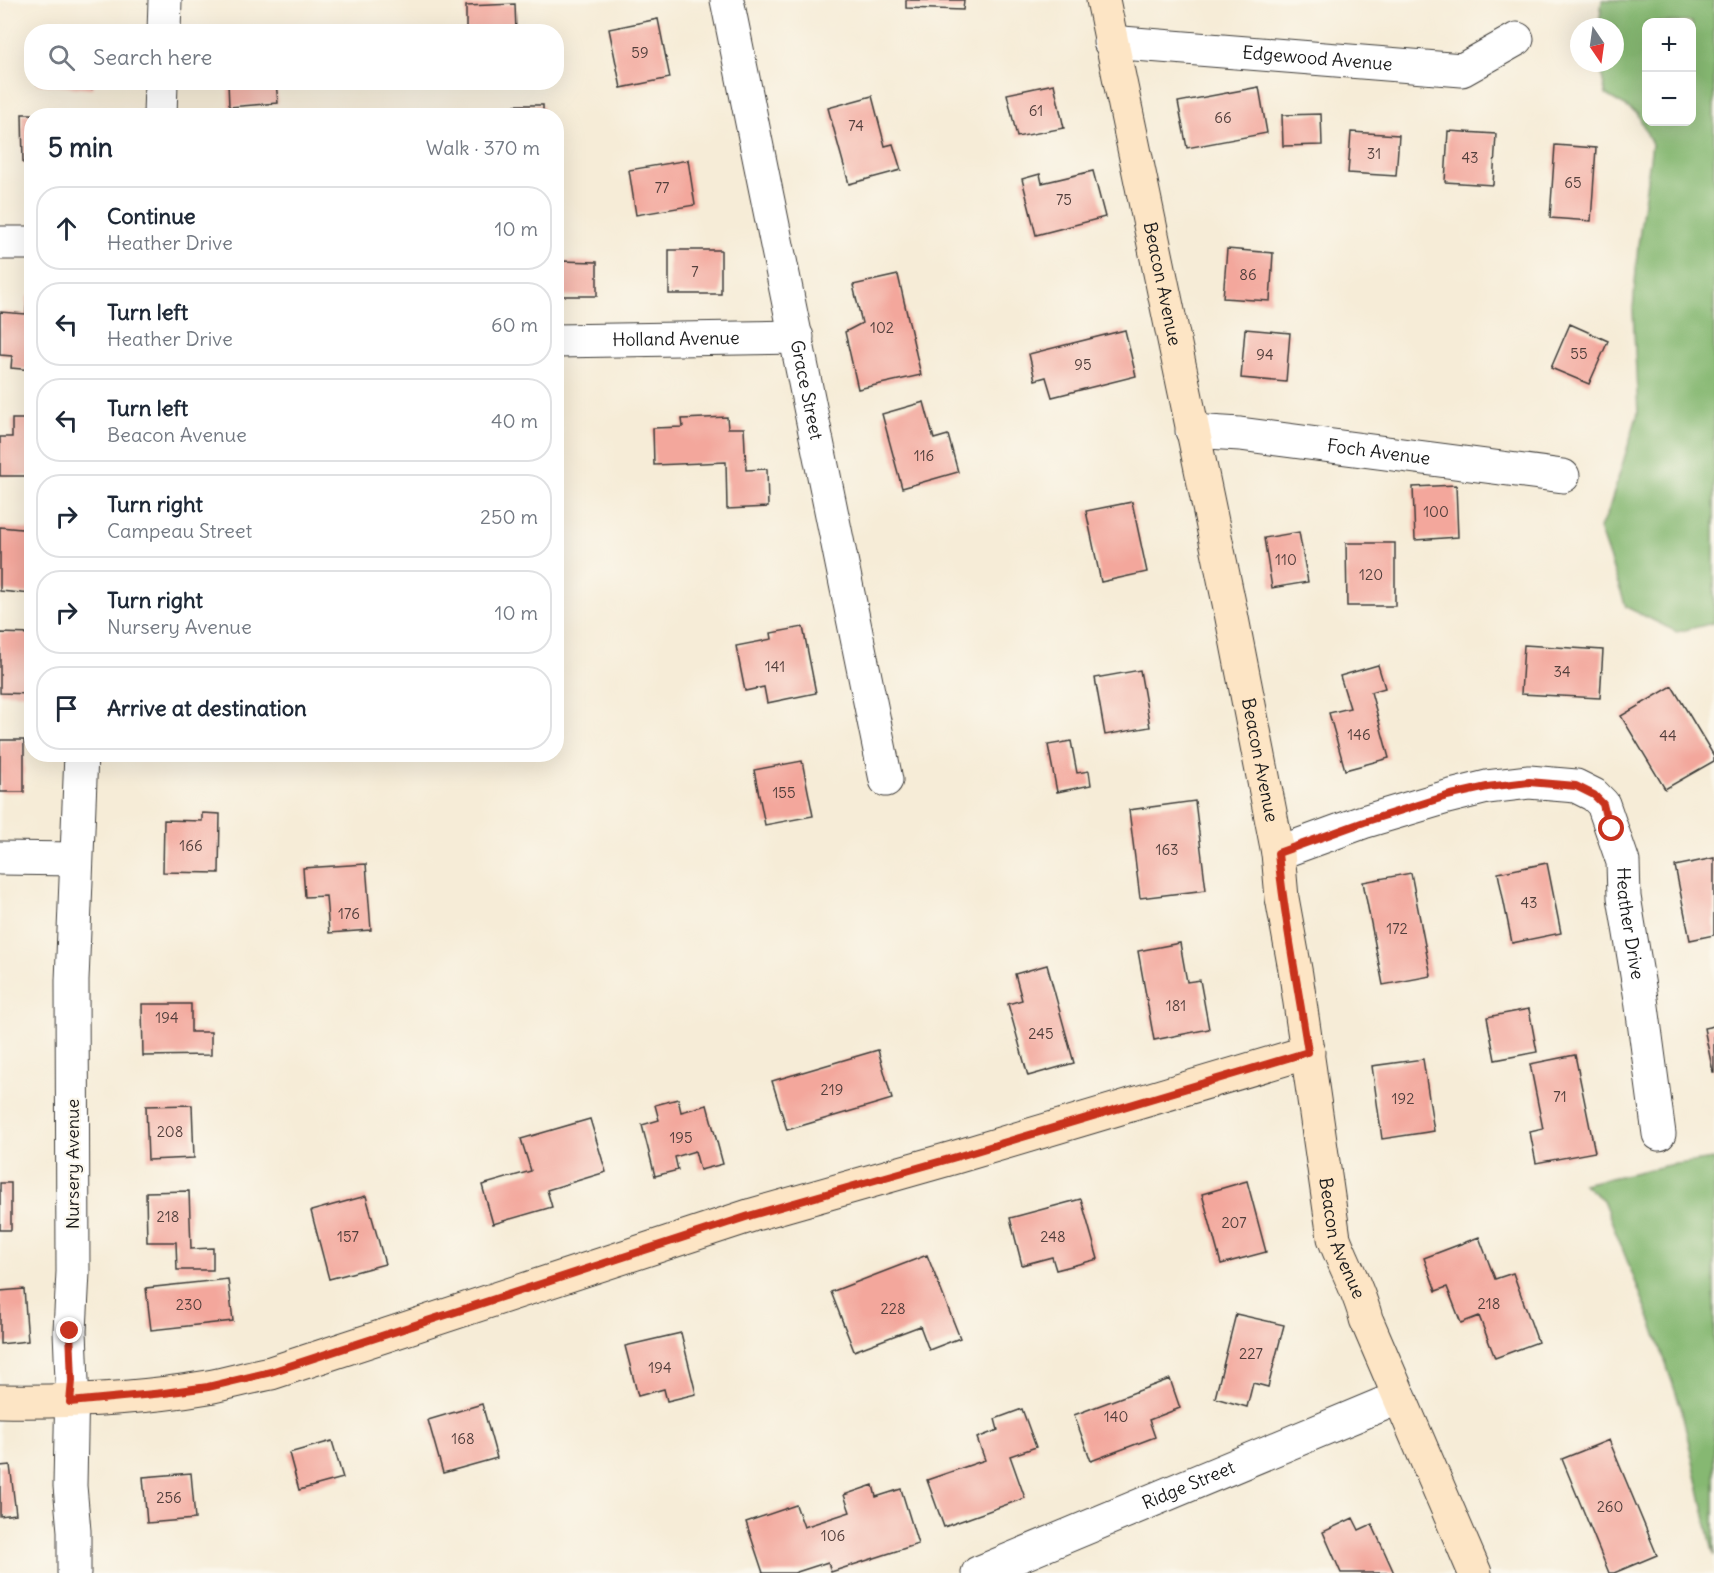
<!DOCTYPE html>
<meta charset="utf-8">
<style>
body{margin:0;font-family:Delius,sans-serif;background:#f2f2f3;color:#1f2937}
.controls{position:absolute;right:18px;top:18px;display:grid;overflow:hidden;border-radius:12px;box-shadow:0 6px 24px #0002}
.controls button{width:54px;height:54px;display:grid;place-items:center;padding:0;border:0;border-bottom:2px solid #e0e1e3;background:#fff;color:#1f2937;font:30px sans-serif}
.compass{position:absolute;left:1570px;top:18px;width:54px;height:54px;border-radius:50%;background:#fff;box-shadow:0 6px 24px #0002;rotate:167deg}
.stop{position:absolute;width:18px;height:18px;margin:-14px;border:4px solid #c8321e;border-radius:50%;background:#fff}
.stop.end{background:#c8321e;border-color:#fff;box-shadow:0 2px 6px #0008}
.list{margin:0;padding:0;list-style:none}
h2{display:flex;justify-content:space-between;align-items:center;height:78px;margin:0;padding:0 24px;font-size:26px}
h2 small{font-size:20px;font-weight:400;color:#747a83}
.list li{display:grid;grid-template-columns:39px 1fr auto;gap:18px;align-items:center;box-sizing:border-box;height:84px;margin:0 12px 12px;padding:0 12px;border:2px solid #e0e1e3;border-radius:24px}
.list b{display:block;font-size:22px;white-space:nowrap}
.list p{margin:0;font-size:20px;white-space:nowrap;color:#747a83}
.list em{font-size:20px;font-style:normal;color:#747a83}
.icon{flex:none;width:33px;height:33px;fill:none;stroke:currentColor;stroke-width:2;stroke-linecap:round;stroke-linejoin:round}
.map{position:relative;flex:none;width:1714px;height:1573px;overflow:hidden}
.search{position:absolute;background:#fff;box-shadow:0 6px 24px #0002;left:24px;top:24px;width:540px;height:66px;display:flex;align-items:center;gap:15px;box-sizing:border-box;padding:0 21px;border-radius:24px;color:#747a83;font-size:22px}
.panel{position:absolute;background:#fff;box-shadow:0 6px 24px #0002;left:24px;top:108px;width:540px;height:654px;border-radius:24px}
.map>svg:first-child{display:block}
.forest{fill:#86b872;stroke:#516a47;stroke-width:1.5;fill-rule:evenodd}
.building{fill:#f3a79c}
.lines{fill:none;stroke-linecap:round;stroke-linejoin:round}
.street-casing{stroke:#3d3b38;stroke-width:35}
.secondary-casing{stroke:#3d3b38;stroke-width:35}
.street{stroke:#fff;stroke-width:33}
.secondary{stroke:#fde5c5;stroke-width:33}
.route{stroke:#c8321e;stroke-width:8}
.labels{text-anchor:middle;stroke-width:4.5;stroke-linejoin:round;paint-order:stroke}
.number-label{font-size:15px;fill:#523f3c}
.street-label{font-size:18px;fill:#1c1c1c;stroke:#fbf7ec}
</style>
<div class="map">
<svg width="1714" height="1573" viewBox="0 0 1714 1573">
<rect width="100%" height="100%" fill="#fbf7ec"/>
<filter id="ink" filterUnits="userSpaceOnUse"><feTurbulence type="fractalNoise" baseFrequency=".0167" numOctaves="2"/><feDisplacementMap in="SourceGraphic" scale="12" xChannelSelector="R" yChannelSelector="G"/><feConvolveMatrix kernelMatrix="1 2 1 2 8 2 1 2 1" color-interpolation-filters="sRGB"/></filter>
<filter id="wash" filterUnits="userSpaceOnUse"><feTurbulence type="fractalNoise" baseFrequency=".008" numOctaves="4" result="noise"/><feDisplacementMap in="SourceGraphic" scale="24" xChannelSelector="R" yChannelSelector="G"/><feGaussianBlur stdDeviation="1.35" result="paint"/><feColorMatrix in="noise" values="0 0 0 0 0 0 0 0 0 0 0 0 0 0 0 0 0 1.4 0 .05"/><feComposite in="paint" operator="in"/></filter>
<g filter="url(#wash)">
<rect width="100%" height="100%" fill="#f6ecd7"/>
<!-- forest -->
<path class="forest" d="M1602 0H1714V623L1677 632 1626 607 1599 528 1607 515 1638 413 1633 310 1638 245 1652 144 1637 113 1606 95 1599 63H1615V27H1599ZM1646 22H1692V122H1646Z
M1714 1159V1556L1681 1408 1653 1326 1603 1200 1583 1184 1669 1165Z"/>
<g id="blocks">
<!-- building -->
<path class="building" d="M906 0H964L963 10 906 8Z
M515 4 516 32H466V6Z
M658 19 670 78 621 88 609 29Z
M37 82H93L92 89 37 84Z
M228 82H276L278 103 229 107Z
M1054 84 1064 128 1017 137 1007 94Z
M1259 87 1267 133 1187 148 1178 102Z
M872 96 885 146 893 144 901 170 849 184 828 108Z
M515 105H543V116H515Z
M84 113V116H45V114Z
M22 114H32V162L23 163Z
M1321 114 1322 145 1283 146 1282 115Z
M1448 131 1496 134 1493 185 1445 182Z
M1351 132 1399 135 1396 176 1348 173Z
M1555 145 1596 148 1591 221 1550 218Z
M688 160 695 205 636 215 629 170Z
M1093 171 1105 217 1036 235 1022 179 1040 174 1042 183Z
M1227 249 1273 253 1270 301 1223 298Z
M669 250H721V294H669Z
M559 261 597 262V296H559Z
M898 275 921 375 858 389 845 332 862 323 853 285Z
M27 296 32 297V370L11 368 12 356 0 355V312L26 314Z
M1570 324 1608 341 1589 384 1551 368Z
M1245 329 1290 333 1286 382 1241 378Z
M1125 330 1136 376 1052 397 1046 377 1035 380 1029 354Z
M924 402 934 439 948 435 958 472 902 488 882 414Z
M727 417 728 428H744L746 470 767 469 768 507 727 509 726 462 654 465 653 428 683 427 682 419Z
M12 419H32V476H0V437H12Z
M1456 485 1458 537 1415 540 1413 487Z
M1132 502 1147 572 1101 582 1086 511Z
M0 527 32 530 30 559 32 560V594L0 591Z
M1299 532 1308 582 1272 588 1264 538Z
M1346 543H1395V606H1347Z
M803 627 816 693 767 703 764 687 745 691 736 646 772 639 771 633Z
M0 633 32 634V694L0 693Z
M1524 645 1603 650 1600 698 1521 694Z
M1378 665 1385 688 1371 692 1389 758 1345 770 1329 713 1350 708 1340 676Z
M1140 670 1150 727 1105 735 1095 678Z
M1672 686 1714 756V761L1665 789 1621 716Z
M0 740H24V792H0Z
M1071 741 1077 773 1089 771 1091 785 1057 792 1048 745Z
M802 761 813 816 765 825 754 770Z
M1195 801 1206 890 1140 898 1129 810Z
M202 813 220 814 219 873 163 872 164 820 202 821Z
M1714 858V935L1690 940 1675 866Z
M1547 863 1561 933 1512 943 1498 873Z
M366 864 371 930 329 933 326 896 305 897 303 868Z
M1411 873 1431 976 1383 985 1363 882Z
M1180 943 1187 982 1200 980 1209 1029 1154 1040 1138 951Z
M1047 965 1074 1063 1028 1076 1008 1004 1022 1000 1015 974Z
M142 1004H191V1032H211V1055L143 1056Z
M1529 1009 1537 1052 1495 1060 1487 1017Z
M1714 1026V1072H1713L1704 1028Z
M878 1050 892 1099 787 1130 772 1081Z
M1575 1055 1595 1152 1536 1163 1530 1132 1543 1129 1530 1064Z
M1423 1059 1434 1131 1382 1139 1372 1066Z
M678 1099 681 1112 707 1105 723 1164 700 1170 695 1151 675 1157 678 1170 655 1176 642 1125 659 1120 655 1105Z
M192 1105 194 1158 148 1160 146 1106Z
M590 1119 606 1172 547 1190 552 1207 493 1224 482 1185 531 1171 521 1139Z
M1247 1181 1266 1252 1221 1264 1202 1194Z
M0 1183H11V1230H0Z
M189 1191 191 1249 213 1248V1270H177L176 1242H147L146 1192Z
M366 1196 385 1264 329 1279 311 1211Z
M1081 1199 1098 1259 1056 1270 1052 1257 1022 1265 1010 1218Z
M1479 1237 1495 1279 1513 1273 1538 1342 1495 1358 1479 1316 1461 1323 1447 1287 1436 1291 1424 1258Z
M927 1255 960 1338 929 1350 920 1326 854 1351 831 1292Z
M228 1279 233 1321 151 1330 146 1288Z
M24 1289 28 1341 0 1344V1291Z
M1236 1314 1284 1325 1268 1387 1253 1383 1247 1407 1215 1398Z
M681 1333 696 1394 667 1401 664 1389 638 1396 625 1346Z
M1170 1379 1180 1408 1149 1420 1155 1437 1091 1461 1074 1415Z
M482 1404 497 1458 443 1473 428 1420Z
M1022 1409 1036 1447 1010 1456 1025 1498 944 1527 927 1480 985 1460 977 1438 998 1430 995 1419Z
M1609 1440 1657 1555 1614 1573H1609L1562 1459Z
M332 1441 343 1478 299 1490 289 1453Z
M10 1465 16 1514 0 1516V1466Z
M191 1473 195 1519 147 1523 143 1477Z
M873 1485 876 1497 901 1489 918 1544 831 1572 828 1562 794 1573H763L746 1522 796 1505 804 1527 850 1512 844 1495Z
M1353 1518 1359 1530 1372 1524 1394 1573H1341L1323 1532Z"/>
</g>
</g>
<g filter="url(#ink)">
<use href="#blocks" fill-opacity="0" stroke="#3d3b38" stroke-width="1.5"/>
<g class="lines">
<!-- street casing -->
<g class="street-casing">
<g id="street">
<path id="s1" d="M727 0 886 780"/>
<path d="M164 32 165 0"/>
<path id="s2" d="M1110 42 1462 70 1517 39"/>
<path d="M160 116 161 82"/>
<path d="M0 243H32"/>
<path id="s3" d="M556 341 797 337"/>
<path id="s4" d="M1192 431 1240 434 1563 476"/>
<path id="s5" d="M1278 853 1363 822 1447 797 1487 787 1529 782 1576 786 1594 795 1603 804 1623 862 1624 897 1641 999 1659 1134"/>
<path d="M0 858 76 859"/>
<path d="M74 1573V1531L70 1486 72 1381 70 1331 73 1272 72 981 81 754"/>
<path id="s6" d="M978 1573 1400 1397"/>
</g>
</g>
<!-- secondary casing -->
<g class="secondary-casing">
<g id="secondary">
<path id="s7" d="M1103 0 1230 608 1278 853 1282 898 1296 975 1334 1238C1344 1265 1360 1292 1366 1319L1475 1573"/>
<path d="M0 1401C69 1402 139 1399 208 1387 229 1383 250 1377 271 1373L752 1215 956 1157 1308 1052"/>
</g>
</g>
<!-- street -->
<use href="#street" class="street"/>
<!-- secondary -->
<use href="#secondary" class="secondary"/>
</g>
</g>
<g class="lines" filter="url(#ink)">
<!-- route -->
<path class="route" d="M70 1331 72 1381 70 1402 164 1393 208 1387 271 1372 752 1215 956 1157 1308 1052C1298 985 1284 919 1278 853L1364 822 1447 796 1487 787 1529 782 1576 786 1594 795 1603 804 1606 817 1612 829"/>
</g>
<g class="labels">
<!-- number labels -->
<g class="number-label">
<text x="640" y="58">59</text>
<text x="1036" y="116">61</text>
<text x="1223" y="123">66</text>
<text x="856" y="131">74</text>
<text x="1374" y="159">31</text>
<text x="1470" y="163">43</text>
<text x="1573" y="188">65</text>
<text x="662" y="193">77</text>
<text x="1064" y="205">75</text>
<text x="695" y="277">7</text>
<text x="1248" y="280">86</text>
<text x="882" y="333">102</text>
<text x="1579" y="359">55</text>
<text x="1265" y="360">94</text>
<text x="1083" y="370">95</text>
<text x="924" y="461">116</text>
<text x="1436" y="517">100</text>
<text x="1286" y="565">110</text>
<text x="1371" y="580">120</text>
<text x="775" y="672">141</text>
<text x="1562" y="677">34</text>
<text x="1359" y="740">146</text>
<text x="1668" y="741">44</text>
<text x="784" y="798">155</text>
<text x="191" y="851">166</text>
<text x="1167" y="855">163</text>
<text x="1529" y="908">43</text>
<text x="349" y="919">176</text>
<text x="1397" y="934">172</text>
<text x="1176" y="1011">181</text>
<text x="167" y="1023">194</text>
<text x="1041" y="1039">245</text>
<text x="832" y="1095">219</text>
<text x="1560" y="1102">71</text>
<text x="1403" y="1104">192</text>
<text x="170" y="1137">208</text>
<text x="681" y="1143">195</text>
<text x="168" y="1222">218</text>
<text x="1234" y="1228">207</text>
<text x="348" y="1242">157</text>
<text x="1053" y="1242">248</text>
<text x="1489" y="1309">218</text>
<text x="189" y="1310">230</text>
<text x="893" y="1314">228</text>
<text x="1251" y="1359">227</text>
<text x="660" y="1373">194</text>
<text x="1116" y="1422">140</text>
<text x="463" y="1444">168</text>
<text x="169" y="1503">256</text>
<text x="1610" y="1512">260</text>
<text x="833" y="1541">106</text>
</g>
<!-- street labels -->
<g class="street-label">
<text dy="6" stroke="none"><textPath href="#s2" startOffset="208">Edgewood Avenue</textPath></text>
<text dy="6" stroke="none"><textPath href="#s7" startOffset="290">Beacon Avenue</textPath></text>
<text dy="6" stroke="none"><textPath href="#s3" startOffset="120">Holland Avenue</textPath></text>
<text dy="6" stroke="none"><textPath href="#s1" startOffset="398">Grace Street</textPath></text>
<text dy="6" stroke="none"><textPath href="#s4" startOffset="188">Foch Avenue</textPath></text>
<text dy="6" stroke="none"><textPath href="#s7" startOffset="776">Beacon Avenue</textPath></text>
<text dy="6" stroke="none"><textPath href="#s5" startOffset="465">Heather Drive</textPath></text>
<text transform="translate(73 1164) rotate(-90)" y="6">Nursery Avenue</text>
<text dy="6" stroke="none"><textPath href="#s7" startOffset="1262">Beacon Avenue</textPath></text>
<text dy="6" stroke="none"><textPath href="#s6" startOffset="228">Ridge Street</textPath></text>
</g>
</g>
</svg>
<div class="controls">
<button>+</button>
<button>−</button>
</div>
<svg class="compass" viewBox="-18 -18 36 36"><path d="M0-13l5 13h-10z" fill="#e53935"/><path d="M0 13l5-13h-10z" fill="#747a83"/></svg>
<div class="stop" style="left:1612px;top:829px"></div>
<div class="stop end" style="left:70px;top:1331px"></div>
<div class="search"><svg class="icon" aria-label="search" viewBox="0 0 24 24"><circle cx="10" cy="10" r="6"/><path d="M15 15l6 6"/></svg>Search here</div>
<section class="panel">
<h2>5 min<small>Walk · 370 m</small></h2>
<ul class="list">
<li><svg class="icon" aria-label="ahead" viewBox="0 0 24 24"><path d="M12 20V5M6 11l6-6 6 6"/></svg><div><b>Continue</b><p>Heather Drive</p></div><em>10 m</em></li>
<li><svg class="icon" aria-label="left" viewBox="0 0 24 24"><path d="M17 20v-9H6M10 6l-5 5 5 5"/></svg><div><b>Turn left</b><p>Heather Drive</p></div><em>60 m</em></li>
<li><svg class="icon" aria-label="left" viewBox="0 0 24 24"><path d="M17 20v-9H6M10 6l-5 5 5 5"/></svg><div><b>Turn left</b><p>Beacon Avenue</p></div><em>40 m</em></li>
<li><svg class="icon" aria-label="right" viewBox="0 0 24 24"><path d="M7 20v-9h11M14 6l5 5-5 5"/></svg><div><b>Turn right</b><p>Campeau Street</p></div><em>250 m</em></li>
<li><svg class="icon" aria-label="right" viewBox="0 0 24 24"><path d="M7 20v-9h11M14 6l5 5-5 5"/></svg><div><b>Turn right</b><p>Nursery Avenue</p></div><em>10 m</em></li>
<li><svg class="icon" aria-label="arrive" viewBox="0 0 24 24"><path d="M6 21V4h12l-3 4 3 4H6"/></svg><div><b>Arrive at destination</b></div></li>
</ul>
</section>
</div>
